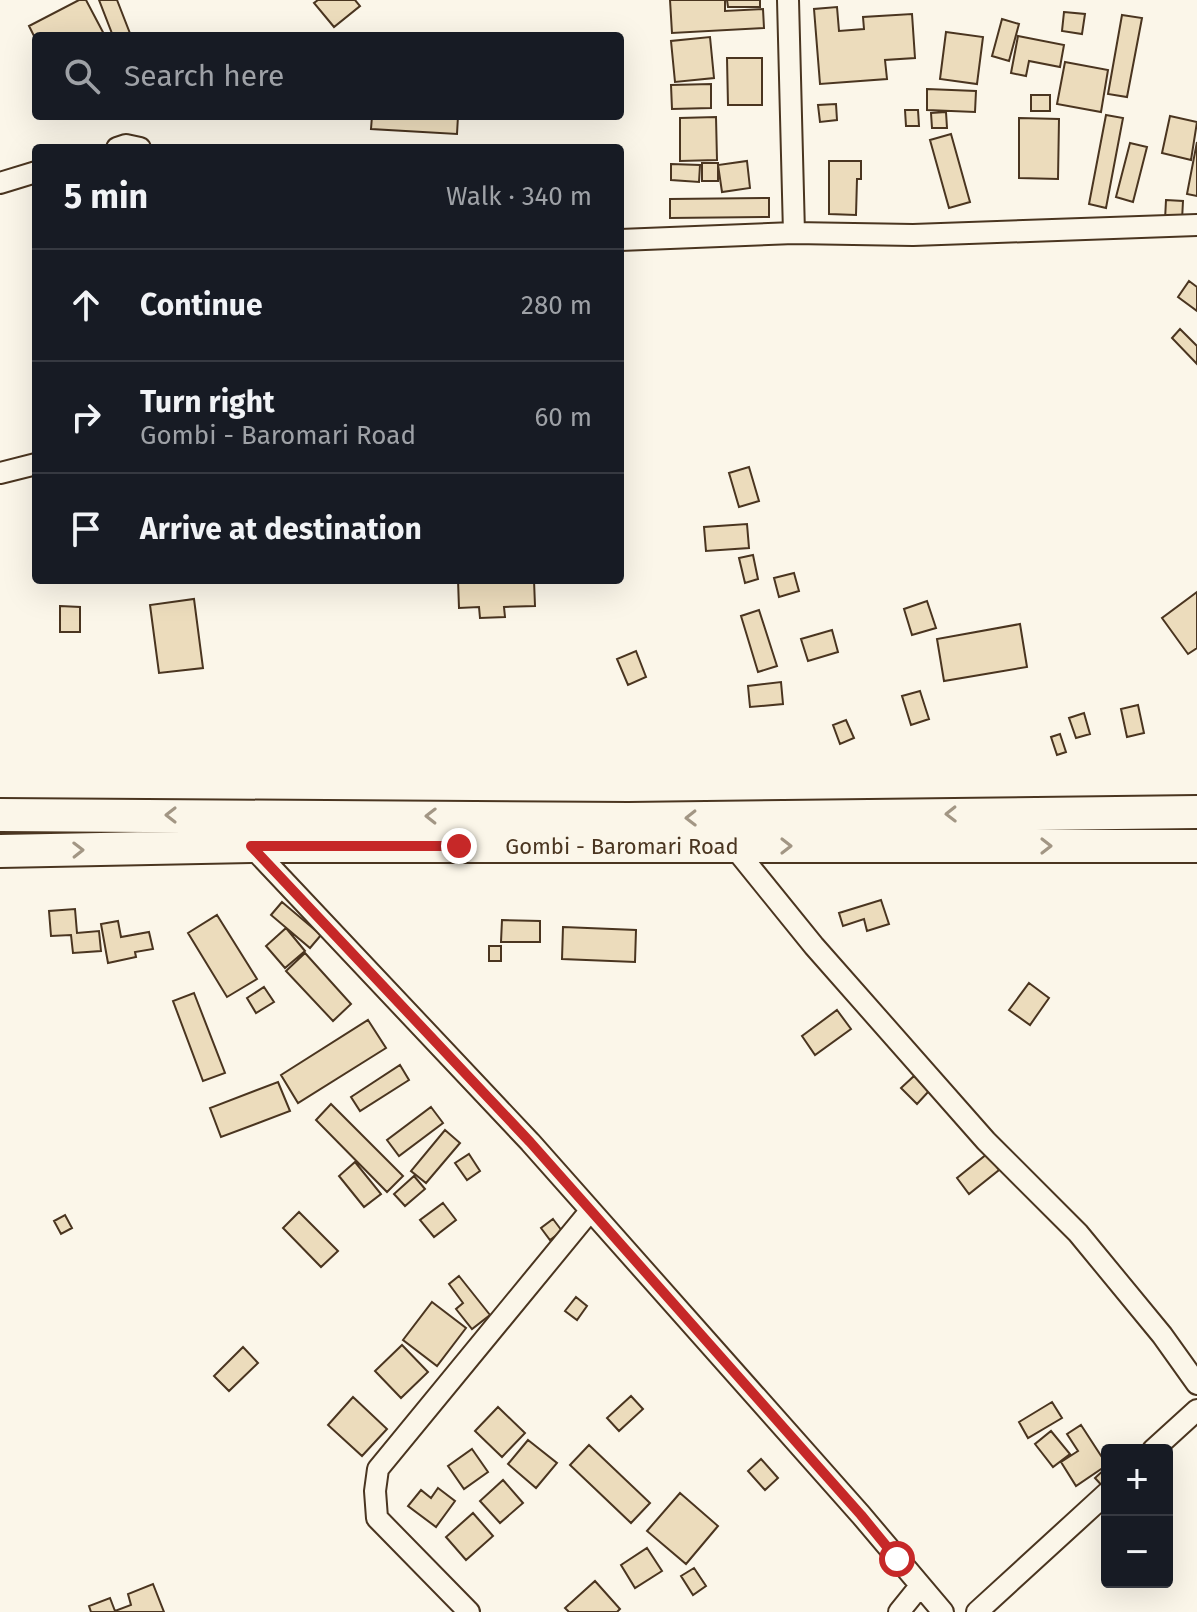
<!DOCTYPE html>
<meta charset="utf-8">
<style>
body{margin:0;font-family:"Fira Sans",sans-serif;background:#242831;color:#f1f3f6}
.controls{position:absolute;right:24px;bottom:24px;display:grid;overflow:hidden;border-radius:8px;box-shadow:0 8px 32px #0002}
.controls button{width:72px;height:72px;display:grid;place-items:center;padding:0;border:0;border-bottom:2px solid #363941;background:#171b24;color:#f1f3f6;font:40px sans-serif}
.stop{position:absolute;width:24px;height:24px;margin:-18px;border:6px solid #c62828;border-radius:50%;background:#fff}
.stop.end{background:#c62828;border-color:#fff;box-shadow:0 2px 8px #0008}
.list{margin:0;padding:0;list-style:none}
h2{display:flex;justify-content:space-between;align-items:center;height:104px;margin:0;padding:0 32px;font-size:34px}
h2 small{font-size:26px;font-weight:400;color:#9ea1a6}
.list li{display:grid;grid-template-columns:52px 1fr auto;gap:24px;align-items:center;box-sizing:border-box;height:112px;padding:0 32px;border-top:2px solid #363941}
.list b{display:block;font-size:30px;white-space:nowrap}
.list p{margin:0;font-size:26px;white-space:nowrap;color:#9ea1a6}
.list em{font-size:26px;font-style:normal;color:#9ea1a6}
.icon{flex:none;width:44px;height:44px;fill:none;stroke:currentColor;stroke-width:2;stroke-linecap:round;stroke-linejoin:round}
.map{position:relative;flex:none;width:1197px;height:1612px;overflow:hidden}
.search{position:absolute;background:#171b24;box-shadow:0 8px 32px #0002;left:32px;top:32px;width:592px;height:88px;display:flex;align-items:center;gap:20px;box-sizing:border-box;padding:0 28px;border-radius:8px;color:#9ea1a6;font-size:30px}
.panel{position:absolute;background:#171b24;box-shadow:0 8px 32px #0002;left:32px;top:144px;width:592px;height:440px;border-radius:8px}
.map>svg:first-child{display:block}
.building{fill:#ecdcbc;stroke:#4a3520;stroke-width:2}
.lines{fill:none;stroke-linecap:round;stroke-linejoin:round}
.minor-casing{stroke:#4a3520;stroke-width:24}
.primary-casing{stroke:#4a3520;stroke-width:36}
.minor{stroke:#fbf6e9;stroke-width:20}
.primary{stroke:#fbf6e9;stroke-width:32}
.oneway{stroke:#a29684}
.route{stroke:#c62828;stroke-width:10}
.labels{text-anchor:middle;stroke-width:6;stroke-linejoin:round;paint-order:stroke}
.street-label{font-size:22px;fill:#4a3520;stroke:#fbf6e9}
</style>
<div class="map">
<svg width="1197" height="1612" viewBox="0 0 1197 1612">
<rect width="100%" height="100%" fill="#fbf6e9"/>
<!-- building -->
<path class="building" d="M79 0H86L105 36H36V40L29 26Z
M99 0H117L131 36H113Z
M318 0H355L360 6 334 27 314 3Z
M670 0H725V11L763 9 764 28 672 33Z
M727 0H760V7H728Z
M837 7 839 31 864 29 863 17 912 14 915 58 885 60 887 79 820 84 814 9Z
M1064 12 1085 14 1082 34 1062 31Z
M1122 15 1142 18 1127 97 1108 94Z
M1002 19 1019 24 1009 61 992 56Z
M946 32 983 37 977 84 940 79Z
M1018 36 1064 45 1060 67 1029 61 1026 76 1011 73Z
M710 37 714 78 675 82 671 41Z
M727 58H762V105H728Z
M1065 62 1108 70 1101 112 1057 104Z
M711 84V108L672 109 671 85Z
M927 89 976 91 975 112 927 110Z
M1031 95H1050V111H1031Z
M836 104 837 120 820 122 818 105Z
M905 110H918L919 126H906Z
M946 112 947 128H932L931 113Z
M1106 115 1123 118 1106 208 1089 204Z
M372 116H458L457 134 371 129Z
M1170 116 1197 122 1191 160 1162 153Z
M716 117 717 160 680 161V118Z
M1019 118 1059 119 1058 179 1019 178Z
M951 134 970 202 949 208 930 140Z
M1197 142V196L1187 194Z
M1130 143 1147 147 1133 202 1116 197Z
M747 161 750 188 722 192 718 165Z
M829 161H861V179H857L856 215 829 214Z
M702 163H718V181H702Z
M671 164 700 165 699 182 671 180Z
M769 198V217L670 218V199Z
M1166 200 1183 201 1182 220H1165Z
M1189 281 1197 287V311L1178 297Z
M1180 329 1197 346V364L1172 338Z
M749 467 759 501 739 507 729 473Z
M747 524 749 548 706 551 704 527Z
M753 555 758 579 745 583 739 558Z
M794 573 799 591 779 597 774 578Z
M458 580H534L535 606 504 607 505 617 480 618 479 607 459 608Z
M1197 592V648L1188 654 1162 618Z
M194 599 203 668 159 673 150 605Z
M927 601 936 628 912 635 904 609Z
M60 606 80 607V632H60Z
M759 610 777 666 758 672 741 616Z
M1020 624 1027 667 944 681 937 639Z
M832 630 838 652 808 661 801 639Z
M636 651 646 677 628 685 617 659Z
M781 682 783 704 750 707 748 686Z
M920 691 929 719 911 725 902 696Z
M1138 705 1144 733 1127 737 1121 709Z
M1084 713 1090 734 1076 738 1069 718Z
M846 720 854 738 840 744 833 725Z
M1060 734 1066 752 1057 755 1051 737Z
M881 900 889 924 867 931 864 919 843 926 839 913Z
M282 902 321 935 310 948 271 915Z
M75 909 77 933 99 931 101 951 73 953 71 935 51 936 49 911Z
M217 915 257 979 227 997 188 933Z
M502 920 540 921V942H501Z
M118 921 121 937 149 932 153 949 135 952 136 957 108 963 101 924Z
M563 927 636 930 635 962 562 959Z
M286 928 305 951 285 968 266 946Z
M489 946H501V961H489Z
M305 953 351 1004 333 1021 286 971Z
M1029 983 1049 998 1030 1025 1009 1010Z
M264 987 274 1002 256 1013 247 998Z
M194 993 225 1073 203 1081 173 1001Z
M837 1010 851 1029 815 1055 802 1036Z
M368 1020 386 1048 298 1103 281 1075Z
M400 1065 409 1080 360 1111 351 1097Z
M914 1076 929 1091 917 1104 901 1088Z
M278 1082 290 1111 221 1137 210 1108Z
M331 1104 403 1176 387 1192 316 1120Z
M431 1107 443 1123 399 1156 387 1140Z
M445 1130 460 1143 426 1183 411 1171Z
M469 1154 480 1171 467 1180 455 1163Z
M987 1154 999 1170 969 1194 957 1178Z
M355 1162 381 1194 364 1207 339 1176Z
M414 1176 425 1189 405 1206 394 1194Z
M443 1203 456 1220 434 1237 420 1220Z
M299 1212 338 1251 321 1267 283 1228Z
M65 1215 72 1228 61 1234 54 1221Z
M553 1219 562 1231 550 1240 541 1228Z
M459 1276 490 1315 472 1329 456 1309 463 1303 449 1284Z
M576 1297 587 1306 577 1320 565 1311Z
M432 1302 466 1328 437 1366 403 1340Z
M402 1345 428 1372 401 1398 375 1371Z
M243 1347 258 1363 229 1391 214 1376Z
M631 1396 643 1409 619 1431 607 1418Z
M353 1397 387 1429 362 1456 328 1425Z
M1052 1402 1062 1418 1028 1438 1019 1422Z
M498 1407 525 1433 502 1457 475 1431Z
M1081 1425 1107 1465 1076 1486 1061 1462 1078 1451 1067 1434Z
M1051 1431 1070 1454 1053 1467 1035 1444Z
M528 1440 557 1463 536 1488 508 1464Z
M589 1445 650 1503 631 1523 570 1465Z
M472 1449 488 1472 464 1489 448 1466Z
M761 1459 778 1478 765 1490 748 1471Z
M1107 1467V1487L1105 1489 1095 1478Z
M503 1480 523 1503 500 1523 480 1501Z
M438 1488 455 1501 436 1527 408 1506 421 1490 431 1498Z
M680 1493 718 1526 686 1564 647 1531Z
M473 1513 493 1536 466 1560 446 1537Z
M647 1548 662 1571 635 1588 621 1565Z
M694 1568 706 1586 693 1595 681 1576Z
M595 1581 620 1609 617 1612H569L565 1608Z
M153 1584 164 1612H91L89 1606 110 1598 115 1611 131 1605 128 1594Z"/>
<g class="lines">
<!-- minor casing -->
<g class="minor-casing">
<path id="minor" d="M788 0 794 233
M117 148 126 145 140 148
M0 183 36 172
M620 240 794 233 913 235 1197 225
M0 473 36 464
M251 846 530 1142 861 1515 943 1612
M733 846 814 946 986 1141 1078 1233 1162 1335 1197 1384
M1153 1450 1197 1410
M469 1612 377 1518 375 1491 378 1469 590 1211
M899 1612 920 1586
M977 1612 1107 1493"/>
</g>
<!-- primary casing -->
<g class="primary-casing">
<path id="primary" d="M0 815 628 819 1197 812
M0 851 251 846H1197"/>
</g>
<!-- minor -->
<use href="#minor" class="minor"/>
<!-- primary -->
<use href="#primary" class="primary"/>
</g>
<!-- one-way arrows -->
<defs><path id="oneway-chevron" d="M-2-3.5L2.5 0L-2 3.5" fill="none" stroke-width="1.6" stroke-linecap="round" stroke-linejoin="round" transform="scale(2)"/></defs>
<g class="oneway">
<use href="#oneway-chevron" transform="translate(951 814) rotate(179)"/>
<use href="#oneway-chevron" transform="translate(171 815) rotate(-180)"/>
<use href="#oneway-chevron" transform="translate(431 816) rotate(-179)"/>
<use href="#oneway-chevron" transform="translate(691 818) rotate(179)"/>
<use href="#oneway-chevron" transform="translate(786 846)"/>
<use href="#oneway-chevron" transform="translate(1046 846)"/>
<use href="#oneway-chevron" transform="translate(78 850) rotate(-1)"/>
</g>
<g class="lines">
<!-- route -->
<path class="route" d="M459 846H251L530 1142 861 1515 897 1559"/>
</g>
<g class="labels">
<!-- street labels -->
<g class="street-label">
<text x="622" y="854">Gombi - Baromari Road</text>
</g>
</g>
</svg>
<div class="controls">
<button>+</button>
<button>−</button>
</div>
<div class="stop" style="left:897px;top:1559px"></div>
<div class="stop end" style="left:459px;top:846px"></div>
<div class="search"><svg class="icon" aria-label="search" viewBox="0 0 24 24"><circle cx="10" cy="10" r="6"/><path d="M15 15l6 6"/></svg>Search here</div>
<section class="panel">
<h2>5 min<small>Walk · 340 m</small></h2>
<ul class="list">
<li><svg class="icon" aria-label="ahead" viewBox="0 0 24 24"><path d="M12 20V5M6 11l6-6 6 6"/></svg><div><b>Continue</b></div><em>280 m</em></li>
<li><svg class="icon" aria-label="right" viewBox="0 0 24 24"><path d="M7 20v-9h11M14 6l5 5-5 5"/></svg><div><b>Turn right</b><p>Gombi - Baromari Road</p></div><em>60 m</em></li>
<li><svg class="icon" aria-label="arrive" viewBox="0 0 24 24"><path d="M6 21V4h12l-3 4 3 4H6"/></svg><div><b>Arrive at destination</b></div></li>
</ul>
</section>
</div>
